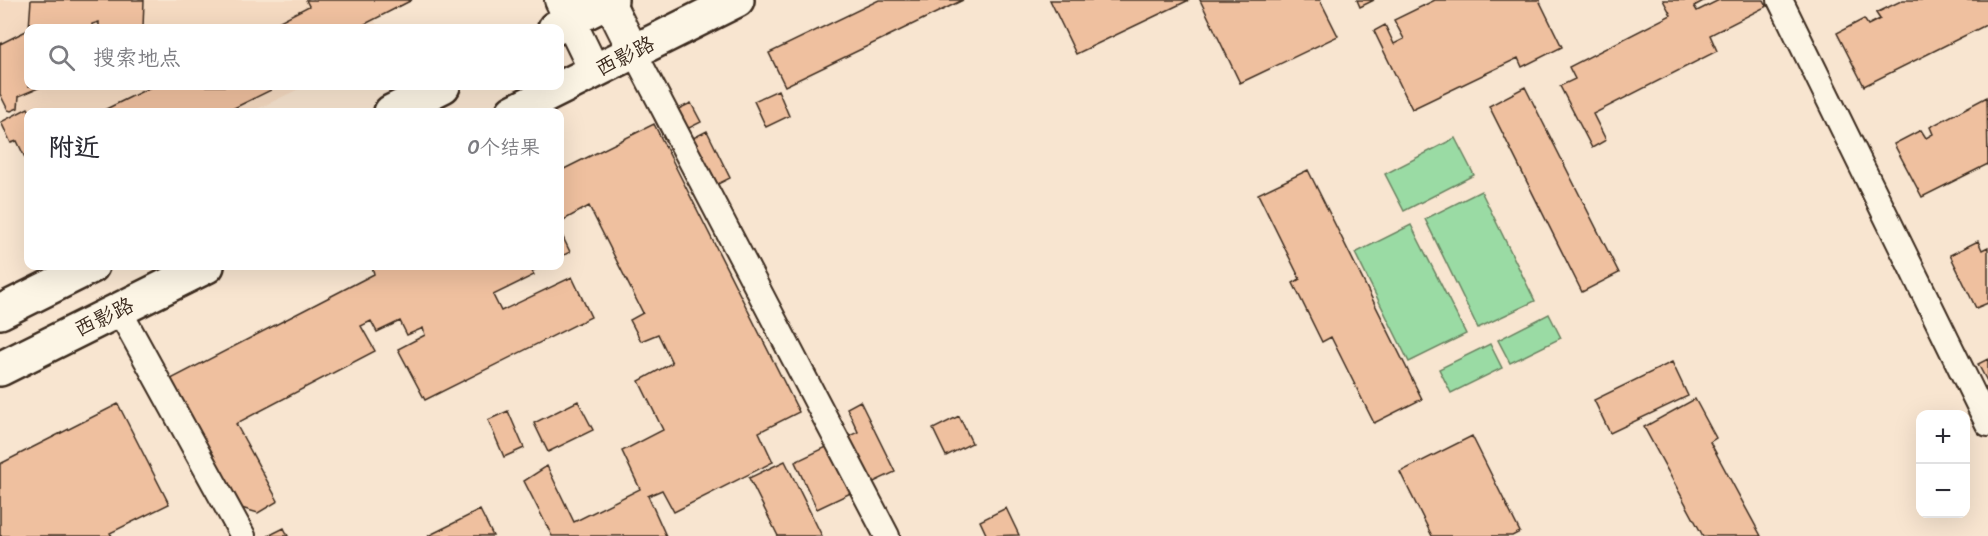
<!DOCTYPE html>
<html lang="zh">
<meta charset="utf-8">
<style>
body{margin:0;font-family:Sriracha,"LXGW WenKai TC",sans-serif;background:#f7f7f7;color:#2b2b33}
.controls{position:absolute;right:18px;bottom:18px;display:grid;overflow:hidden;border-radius:12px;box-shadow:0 6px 24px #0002}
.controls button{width:54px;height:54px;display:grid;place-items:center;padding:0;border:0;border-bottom:2px solid #e1e1e2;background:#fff;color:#2b2b33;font:30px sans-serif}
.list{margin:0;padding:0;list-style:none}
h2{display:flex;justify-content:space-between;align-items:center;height:78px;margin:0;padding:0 24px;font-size:26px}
h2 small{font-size:20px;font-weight:400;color:#7c7c81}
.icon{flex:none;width:33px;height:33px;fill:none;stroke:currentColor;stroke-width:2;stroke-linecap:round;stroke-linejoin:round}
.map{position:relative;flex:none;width:1988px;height:536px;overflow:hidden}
.search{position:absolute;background:#fff;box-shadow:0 6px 24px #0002;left:24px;top:24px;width:540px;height:66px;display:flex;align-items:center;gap:15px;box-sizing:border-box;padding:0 21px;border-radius:12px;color:#7c7c81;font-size:22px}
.panel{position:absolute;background:#fff;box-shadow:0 6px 24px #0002;left:24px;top:108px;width:540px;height:162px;border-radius:12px}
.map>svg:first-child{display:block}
.built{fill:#f5dac1}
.green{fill:#9adba4;stroke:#6a8261;stroke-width:1.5}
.building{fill:#efc09f;stroke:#3b2a1e;stroke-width:1.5}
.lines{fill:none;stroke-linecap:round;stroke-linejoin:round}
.minor-casing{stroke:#3b2a1e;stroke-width:28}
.tertiary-casing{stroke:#3b2a1e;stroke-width:34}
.primary-casing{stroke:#3b2a1e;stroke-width:38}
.minor{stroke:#fcf5e5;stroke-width:24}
.tertiary{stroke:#fcf5e5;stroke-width:30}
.primary{stroke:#fcf5e5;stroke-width:33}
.labels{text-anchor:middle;stroke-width:4.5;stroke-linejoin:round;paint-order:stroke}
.street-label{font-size:21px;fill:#3b2a1e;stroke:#fcf5e5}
</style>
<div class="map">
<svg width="1988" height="536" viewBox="0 0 1988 536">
<rect width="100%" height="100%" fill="#f8e5d0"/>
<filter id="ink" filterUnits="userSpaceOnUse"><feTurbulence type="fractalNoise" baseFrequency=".0167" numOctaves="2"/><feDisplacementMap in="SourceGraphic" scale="12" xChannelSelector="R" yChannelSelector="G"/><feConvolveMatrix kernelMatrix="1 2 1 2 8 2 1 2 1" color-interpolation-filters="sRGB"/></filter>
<g filter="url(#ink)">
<!-- built -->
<path class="built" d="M0 0H362L379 28H28V86H305L251 112H28V134L0 80Z"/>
<!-- green -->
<path class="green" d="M1455 138 1474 175 1404 211 1385 174Z
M1481 191 1535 301 1478 328 1425 219Z
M1411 225 1466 334 1409 362 1355 253Z
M1549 314 1561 338 1510 363 1498 340Z
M1490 344 1502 368 1451 393 1439 369Z"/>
<!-- building -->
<path class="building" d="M31 0H144L143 28H99V22L92 24V28H29Z
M306 0H412L361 26 362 28H272L274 24 309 6Z
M879 0H963L785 86 769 53Z
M1050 0H1189L1076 54Z
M1200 0H1320L1338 36 1240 83Z
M1357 0H1374L1360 7Z
M1435 0H1539L1562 47 1522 67 1518 58 1412 109 1374 31 1385 25 1394 44 1404 39 1394 20Z
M1663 0H1705L1694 6 1697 11 1719 0H1764L1767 6 1710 35 1717 51 1593 114 1606 140 1592 148 1560 86 1575 79 1569 67 1671 15Z
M1903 0H1988V24L1864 86 1837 33 1864 19 1868 25 1880 19 1876 13Z
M28 30V86H43L19 96 18 108 11 111 8 110 0 94V44Z
M153 86H269L271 90 226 112H100Z
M1525 87 1619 273 1582 292 1489 106Z
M778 90 789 116 766 127 754 101Z
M1987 97 1988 164 1922 197 1894 144 1921 130 1926 138 1933 134 1930 127Z
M691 103 701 122 665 140 655 120Z
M28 108 30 112 28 164 17 141 11 143 1 122Z
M654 124 799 412 759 432 773 462 674 512 662 490 648 496 666 536H552L524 481 547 466 574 522 640 489 622 451 663 430 639 381 672 363 658 334 641 341 630 320 643 313 589 206 560 222V171Z
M707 131 730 178 714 186 691 139Z
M1308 170 1422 399 1374 423 1331 337 1322 342 1293 283 1300 279 1258 194Z
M560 231 570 252 560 257Z
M1978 241 1982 250 1988 247V303L1976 308 1950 255Z
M372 266H543L532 271 534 275 493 295 501 311 572 277 591 317 425 400 398 349 425 335 423 328 407 335 400 321 377 332 371 321 361 326 375 351 237 423 236 424 278 501 258 513 228 504 202 455 171 379 374 274Z
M1988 359V383L1978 364Z
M1672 362 1688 396 1610 433 1594 400Z
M1695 399 1716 438 1710 442 1761 536H1703L1644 427Z
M578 401 593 430 548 452 534 423Z
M860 401 895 472 817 509 795 462 858 432 847 408Z
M118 404 169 504 110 533 112 536H0V464Z
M508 411 524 448 504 457 488 420Z
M959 416 972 443 946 456 933 429Z
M1472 436 1520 532 1512 536H1432L1400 472Z
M785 461 822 536H778L749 478Z
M1006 508 1019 535 987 536 980 521Z
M480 510 493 536H428Z
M284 528 288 536H268Z"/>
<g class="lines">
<!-- minor casing -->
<g class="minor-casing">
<path id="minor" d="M1780 0 1988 424
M634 52 887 536
M119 310 243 536"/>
</g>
<!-- tertiary casing -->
<g class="tertiary-casing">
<path id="tertiary" d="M560 0 595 72
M608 0 634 52"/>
</g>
<!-- primary casing -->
<g class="primary-casing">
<path id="primary" d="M555 28 611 0
M391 112 443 86
M513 112 737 0
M0 312 92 266
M0 369 207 266"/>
</g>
<!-- minor -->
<use href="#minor" class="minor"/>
<!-- tertiary -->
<use href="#tertiary" class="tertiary"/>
<!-- primary -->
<use href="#primary" class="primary"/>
</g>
</g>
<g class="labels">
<!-- street labels -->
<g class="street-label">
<text transform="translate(625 56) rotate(-27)" y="7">西影路</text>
<text transform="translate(104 317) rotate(-26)" y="7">西影路</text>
</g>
</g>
</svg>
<div class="controls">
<button>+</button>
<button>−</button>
</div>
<div class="search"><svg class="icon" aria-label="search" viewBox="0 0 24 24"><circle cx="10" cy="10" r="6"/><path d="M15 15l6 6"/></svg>搜索地点</div>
<section class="panel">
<h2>附近<small>0个结果</small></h2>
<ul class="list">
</ul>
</section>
</div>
